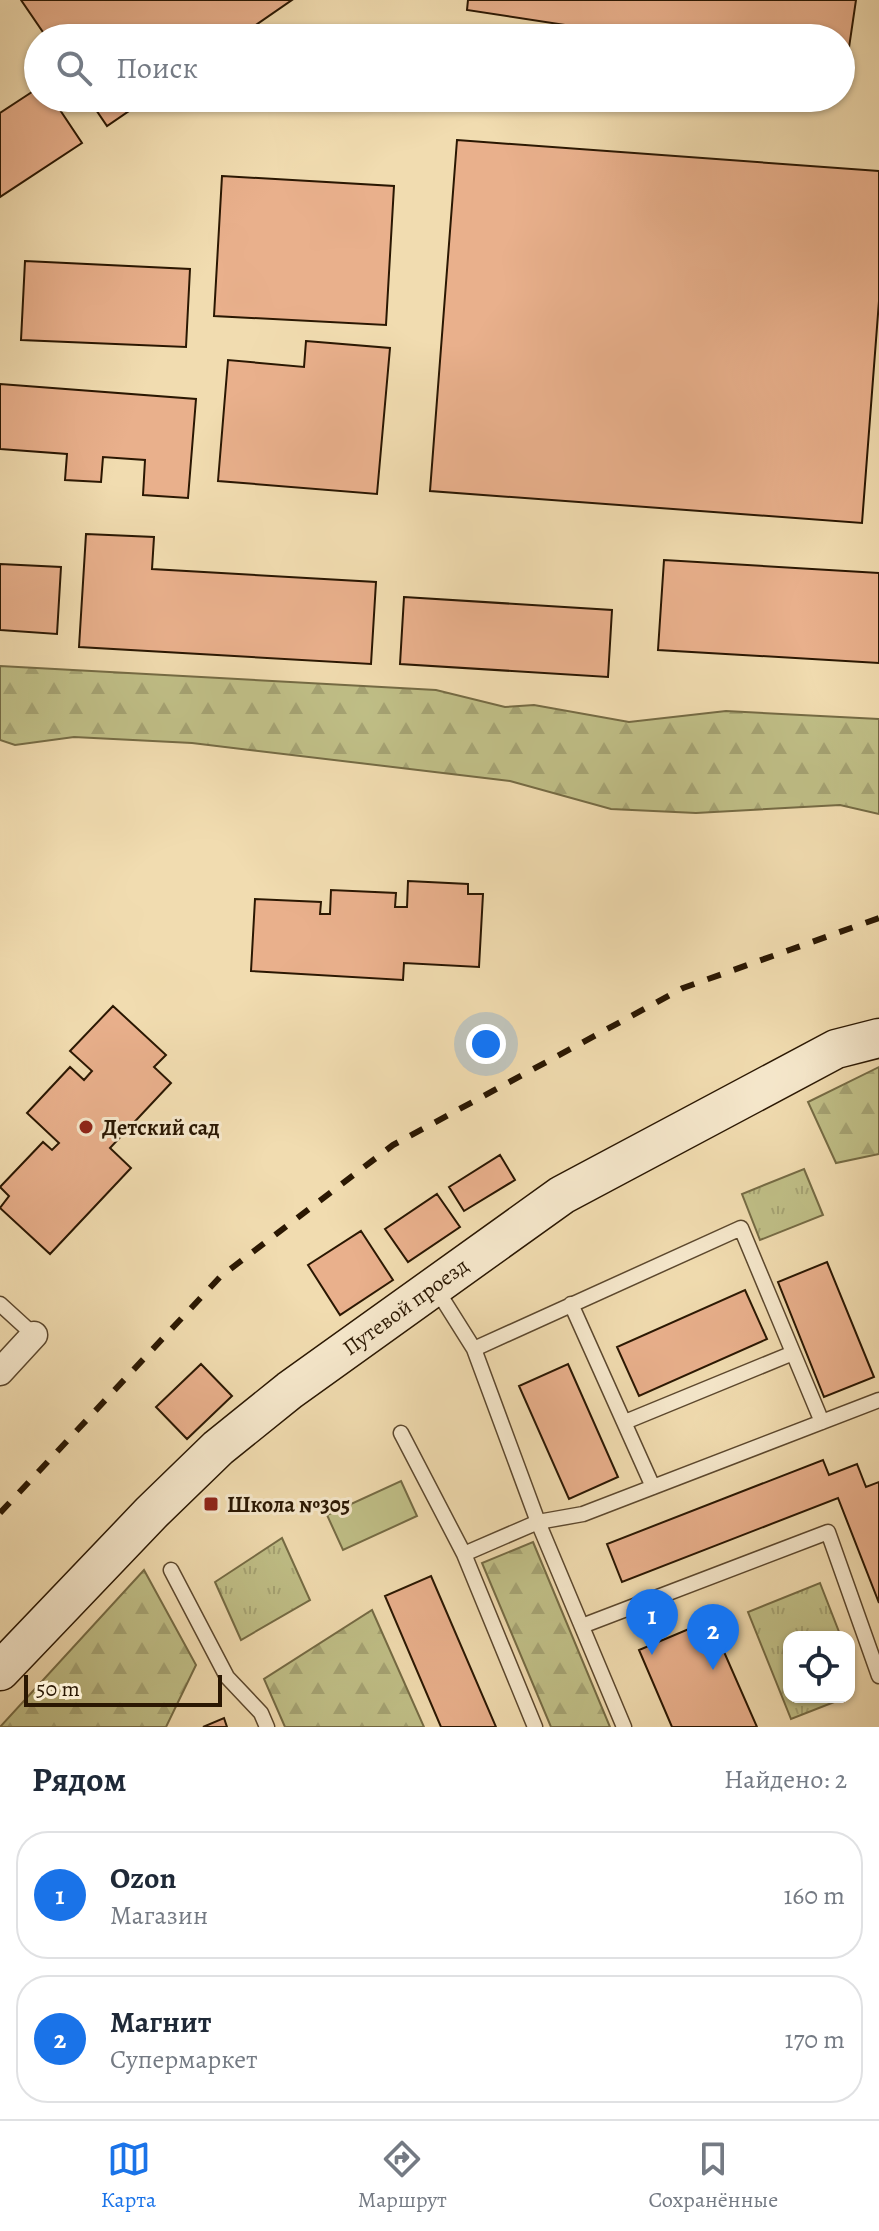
<!DOCTYPE html>
<html lang="ru">
<meta charset="utf-8">
<style>
body{margin:0;font-family:Alegreya,serif;background:#f6f6f7;color:#1f2937}
.controls{position:absolute;right:24px;bottom:24px;display:grid;overflow:hidden;border-radius:16px;box-shadow:0 2px 6px #0004}
.controls button{width:72px;height:72px;display:grid;place-items:center;padding:0;border:0;border-bottom:2px solid #e0e1e3;background:#fff;color:#1f2937;font:40px sans-serif}
.scale{position:absolute;left:24px;bottom:20px;width:198px;box-sizing:border-box;padding-left:8px;border:4px solid #2a1702;border-top:0;font-size:22px;line-height:28px;white-space:nowrap;color:#2a1702;-webkit-text-stroke:6px #f6e8cc;paint-order:stroke}
.you{position:absolute;left:486px;top:1044px;width:28px;height:28px;margin:-20px;border:6px solid #fff;border-radius:50%;background:#1a73e8;box-shadow:0 0 0 12px #1a73e833}
.badge{display:grid;place-items:center;width:52px;height:52px;border-radius:50%;background:#1a73e8;color:#fff;font-size:26px;font-weight:700}
.pin{position:absolute;translate:-50% -66px;filter:drop-shadow(0 2px 4px #0008)}
.pin::after{content:'';position:absolute;top:42px;width:28px;height:24px;background:inherit;clip-path:polygon(0 0,100% 0,50% 100%)}
.list{margin:0;padding:0;list-style:none}
h2{display:flex;justify-content:space-between;align-items:center;height:104px;margin:0;padding:0 32px;font-size:34px}
h2 small{font-size:26px;font-weight:400;color:#747a83}
.list li{display:grid;grid-template-columns:52px 1fr auto;gap:24px;align-items:center;box-sizing:border-box;height:128px;margin:0 16px 16px;padding:0 16px;border:2px solid #e0e1e3;border-radius:32px}
.list b{display:block;font-size:30px;white-space:nowrap}
.list p{margin:0;font-size:26px;white-space:nowrap;color:#747a83}
.list em{font-size:26px;font-style:normal;color:#747a83}
.icon{flex:none;width:44px;height:44px;fill:none;stroke:currentColor;stroke-width:2;stroke-linecap:round;stroke-linejoin:round}
.map{position:relative;flex:none;width:879px;height:1727px;overflow:hidden}
.search{position:absolute;background:#fff;box-shadow:0 2px 6px #0004;left:24px;right:24px;top:24px;height:88px;display:flex;align-items:center;gap:20px;box-sizing:border-box;padding:0 28px;border-radius:44px;color:#747a83;font-size:30px}
.sheet{height:392px;background:#fff}
nav{display:flex;justify-content:space-around;align-items:center;box-sizing:border-box;height:112px;border-top:2px solid #e0e1e3;background:#fff;font-size:22px;color:#747a83}
nav a{display:grid;justify-items:center;gap:4px}
nav .on{color:#1a73e8}
.map>svg:first-child{display:block}
.grass{fill:#c0bf87;stroke:#756b44;stroke-width:2}
.forest{fill:url(#forest-firs);stroke:#756b44;stroke-width:2}
.park{fill:url(#park-tufts);stroke:#756b44;stroke-width:2}
.building{fill:#e9b08c;stroke:#2a1702;stroke-width:2}
.lines{fill:none;stroke-linecap:round;stroke-linejoin:round}
.lane-casing{stroke:#5c482e;stroke-width:17}
.street-casing{stroke:#5c482e;stroke-width:29}
.secondary-casing{stroke:#2a1702;stroke-width:41}
.lane{stroke:#f6e8cc;stroke-width:14}
.street{stroke:#f6e8cc;stroke-width:26}
.secondary{stroke:#f6e8cc;stroke-width:38}
.rail{stroke:#2a1702;stroke-width:6;stroke-dasharray:14 14;stroke-linecap:butt}
.poi-dot{fill:#8f2418;stroke:#f6e8cc;stroke-width:3}
.labels{text-anchor:middle;stroke-width:6;stroke-linejoin:round;paint-order:stroke}
.poi-label{font-size:22px;font-weight:bold;fill:#2a1702;stroke:#f6e8cc;text-anchor:start}
.street-label{font-size:22px;fill:#2a1702;stroke:#f6e8cc}
</style>
<div class="map">
<svg width="879" height="1727" viewBox="0 0 879 1727">
<defs>
<pattern id="forest-firs" width="22" height="20" patternUnits="userSpaceOnUse" patternTransform="scale(2)"><rect width="22" height="20" fill="#c0bf87"/><path d="M5 1l3.5 6h-7zM16 11l3.5 6h-7z" fill="#a5a373"/></pattern>
<pattern id="park-tufts" width="24" height="20" patternUnits="userSpaceOnUse" patternTransform="scale(2)"><rect width="24" height="20" fill="#c0bf87"/><path d="M3 7l-1-3M5 7V3M7 7l1-3M15 17l-1-3M17 17v-4M19 17l1-3" fill="none" stroke="#a5a373"/></pattern>
</defs>
<rect width="100%" height="100%" fill="#f1dcb0"/>
<filter id="stains"><feTurbulence type="fractalNoise" baseFrequency=".0025" numOctaves="4"/><feColorMatrix values="0 0 0 0 .2 0 0 0 0 .09 0 0 0 0 .02 0 0 0 .5 -.17"/></filter>
<radialGradient id="worn" r=".72"><stop offset=".6" stop-color="#630" stop-opacity="0"/><stop offset="1" stop-color="#630" stop-opacity=".3"/></radialGradient>
<!-- grass -->
<path class="grass" d="M401 1481 417 1516 343 1550 327 1515Z"/>
<!-- forest -->
<path class="forest" d="M0 666 436 690 505 707 534 705 629 722 726 711 879 719V814L840 805 696 813 611 809 510 781 192 743 74 737 15 745 0 740Z
M879 1067V1154L836 1163 808 1102Z
M533 1542 610 1727H551L482 1563Z
M144 1570 196 1665 166 1727H0Z
M372 1610 424 1727H285L264 1679Z"/>
<!-- park -->
<path class="park" d="M804 1169 823 1215 760 1240 742 1194Z
M282 1538 310 1600 241 1640 215 1582Z
M820 1583 841 1637H789V1697H847L791 1719 748 1612Z"/>
<!-- building -->
<path class="building" d="M21 0H292L237 38H47Z
M468 0H856L846 68H841V38H650L467 10Z
M38 88V98H52L82 143 0 197V113Z
M88 98H148L107 126Z
M457 140 879 171V301L862 523 430 491Z
M222 176 394 186 386 325 214 316Z
M25 261 190 269 186 347 21 340Z
M306 341 390 348 377 494 218 481 228 360 304 367Z
M0 384 196 399 188 498 143 495 145 460 103 457 101 482 65 480 67 454 0 449Z
M86 534 154 537 152 569 376 582 371 664 79 647Z
M664 560 879 573V663L658 650Z
M0 564 61 567 57 634 0 630Z
M404 597 612 610 608 677 400 664Z
M408 881 468 884V894H483L479 967 404 963 403 980 251 971 255 899 321 902 320 914H330L331 890 396 893 395 907H407Z
M113 1006 166 1055 154 1067 171 1083 110 1148 131 1168 50 1254 0 1208 9 1196 0 1187 43 1142 52 1150 59 1143 27 1113 70 1067 84 1080 92 1071 70 1051Z
M500 1155 515 1180 464 1211 449 1187Z
M437 1194 460 1227 408 1262 385 1229Z
M361 1231 393 1280 340 1315 308 1265Z
M827 1262 874 1377 824 1397 778 1282Z
M745 1290 767 1339 639 1396 617 1347Z
M201 1364 232 1396 187 1439 156 1407Z
M568 1364 618 1477 569 1499 519 1386Z
M823 1460 829 1475 857 1464 866 1487 879 1482V1603L838 1498 622 1582 607 1544Z
M431 1576 496 1727H441L385 1596Z
M710 1620 757 1727H672L639 1650Z
M224 1718 227 1727H203Z"/>
<g class="lines">
<!-- lane casing -->
<g class="lane-casing">
<path id="lane" d="M435 1287 474 1349 538 1522 624 1727
M0 1304 34 1335
M571 1304 653 1487
M474 1349 741 1228 822 1422
M625 1422 793 1353
M401 1433 464 1554 535 1727
M464 1554 538 1522 583 1514 879 1400
M171 1570 227 1677 261 1713 267 1727
M582 1626 828 1532 879 1676"/>
</g>
<!-- street casing -->
<g class="street-casing">
<path id="street" d="M0 1372 34 1335"/>
</g>
<!-- secondary casing -->
<g class="secondary-casing">
<path id="secondary" d="M0 1671 151 1513 218 1448 290 1390 562 1195 836 1049 879 1038"/>
</g>
<!-- lane -->
<use href="#lane" class="lane"/>
<!-- street -->
<use href="#street" class="street"/>
<!-- secondary -->
<use href="#secondary" class="secondary"/>
<!-- rail -->
<path class="rail" d="M0 1513 220 1277 393 1145 683 988 879 918"/>
</g>
<!-- markers -->
<g class="poi-dot">
<circle cx="86" cy="1127" r="8"/>
<rect x="203" y="1496" width="16" height="16" rx="4"/>
</g>
<g class="labels">
<!-- poi labels -->
<g class="poi-label">
<text x="102" y="1135">Детский сад</text>
<text x="227" y="1512">Школа №305</text>
</g>
<!-- street labels -->
<g class="street-label">
<text transform="translate(405 1306) rotate(-36)" y="8">Путевой проезд</text>
</g>
</g>
<rect width="100%" height="100%" filter="url(#stains)"/>
<rect width="100%" height="100%" fill="url(#worn)"/>
</svg>
<div class="controls">
<button><svg class="icon" aria-label="locate" viewBox="0 0 24 24"><circle cx="12" cy="12" r="6"/><path d="M12 2v4M12 18v4M2 12h4M18 12h4"/></svg></button>
</div>
<div class="scale">50 m</div>
<div class="you"></div>
<div class="pin badge" style="left:652px;top:1655px">1</div>
<div class="pin badge" style="left:713px;top:1670px">2</div>
<div class="search"><svg class="icon" aria-label="search" viewBox="0 0 24 24"><circle cx="10" cy="10" r="6"/><path d="M15 15l6 6"/></svg>Поиск</div>
</div>
<section class="sheet">
<h2>Рядом<small>Найдено: 2</small></h2>
<ul class="list">
<li><span class="badge">1</span><div><b>Ozon</b><p>Магазин</p></div><em>160 m</em></li>
<li><span class="badge">2</span><div><b>Магнит</b><p>Супермаркет</p></div><em>170 m</em></li>
</ul>
</section>
<nav>
<a class="on"><svg class="icon" aria-label="map" viewBox="0 0 24 24"><path d="M3 6l6-2 6 2 6-2v14l-6 2-6-2-6 2zM9 4v14M15 6v14"/></svg>Карта</a>
<a><svg class="icon" aria-label="directions" viewBox="0 0 24 24"><path d="M12 3l9 9-9 9-9-9zM9 14v-3h6M13 9l2 2-2 2"/></svg>Маршрут</a>
<a><svg class="icon" aria-label="saved" viewBox="0 0 24 24"><path d="M7 4h10v16l-5-4-5 4z"/></svg>Сохранённые</a>
</nav>
